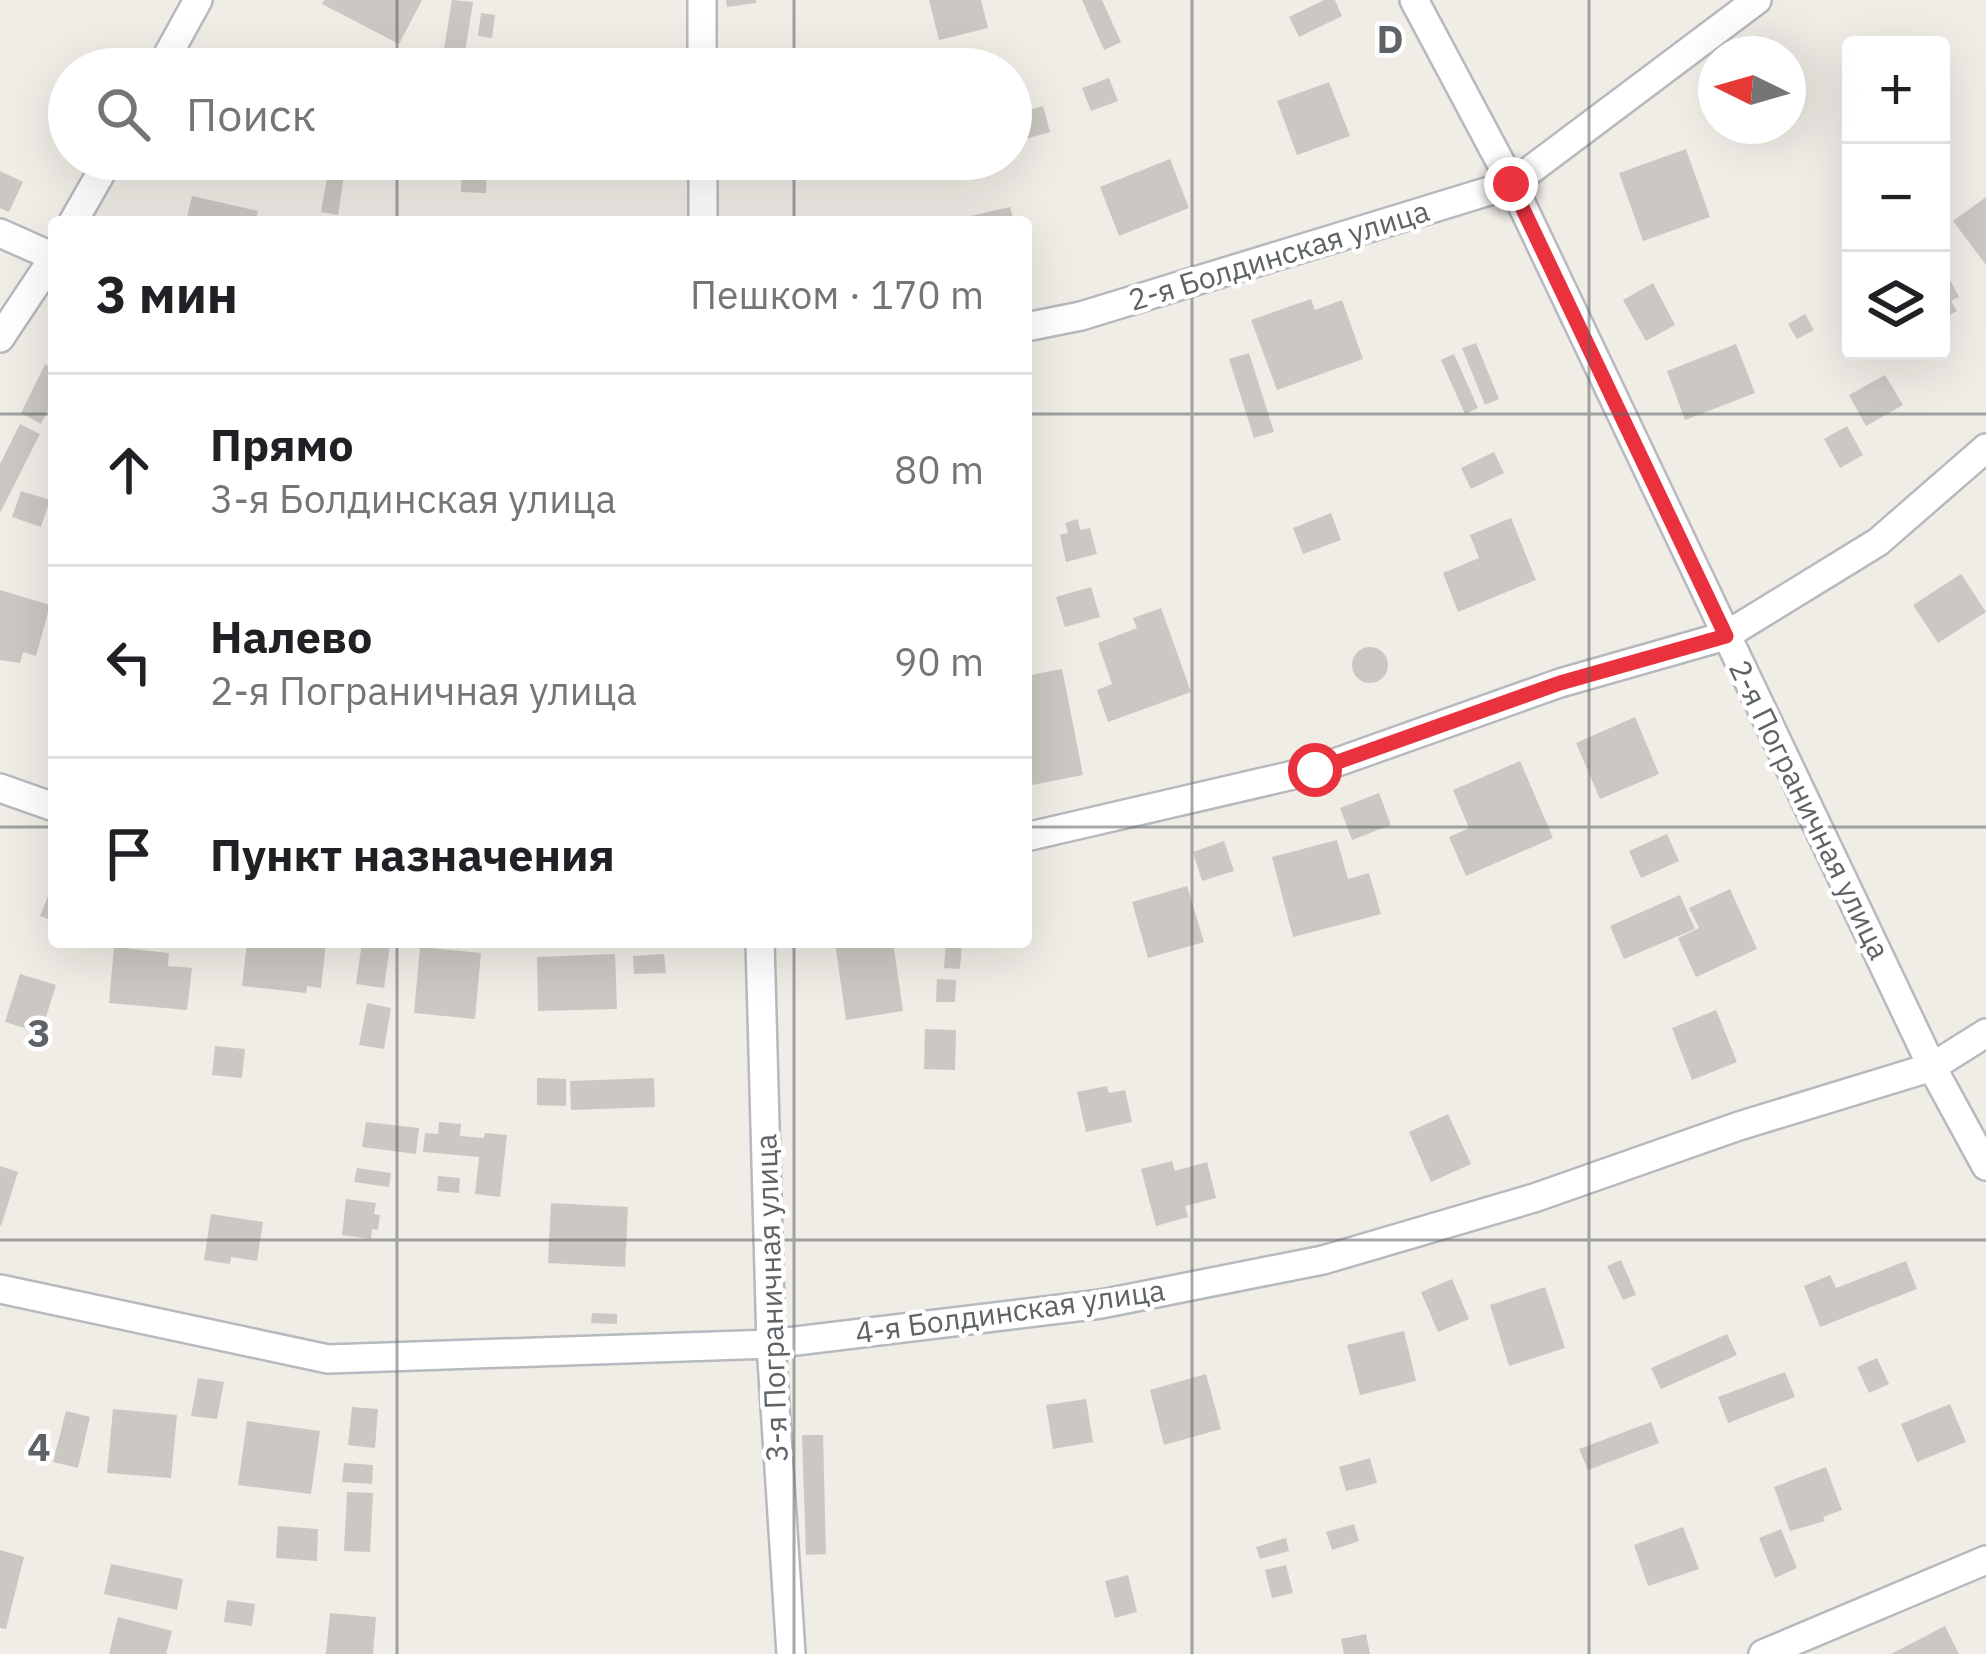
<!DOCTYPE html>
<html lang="ru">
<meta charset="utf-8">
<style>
body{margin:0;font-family:"IBM Plex Sans",sans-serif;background:#f6f6f6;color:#202124}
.controls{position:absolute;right:36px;top:36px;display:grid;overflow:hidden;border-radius:12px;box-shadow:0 12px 48px #0002}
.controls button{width:108px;height:108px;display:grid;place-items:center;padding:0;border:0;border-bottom:3px solid #e0e0e0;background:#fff;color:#202124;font:60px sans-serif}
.compass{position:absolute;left:1698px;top:36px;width:108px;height:108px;border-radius:50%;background:#fff;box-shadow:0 12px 48px #0002;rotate:275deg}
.stop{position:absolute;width:36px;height:36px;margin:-27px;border:9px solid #ea323f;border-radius:50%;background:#fff}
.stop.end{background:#ea323f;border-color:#fff;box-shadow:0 3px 12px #0008}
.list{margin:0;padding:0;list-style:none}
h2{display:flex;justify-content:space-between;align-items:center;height:156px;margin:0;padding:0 48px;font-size:51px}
h2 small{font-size:39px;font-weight:400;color:#757577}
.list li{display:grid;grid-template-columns:78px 1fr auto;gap:36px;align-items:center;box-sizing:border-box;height:192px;padding:0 48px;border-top:3px solid #e0e0e0}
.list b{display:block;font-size:45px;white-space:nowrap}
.list p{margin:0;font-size:39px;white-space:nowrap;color:#757577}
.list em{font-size:39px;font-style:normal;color:#757577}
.icon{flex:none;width:66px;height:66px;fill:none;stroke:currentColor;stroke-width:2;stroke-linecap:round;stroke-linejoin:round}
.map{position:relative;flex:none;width:1986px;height:1654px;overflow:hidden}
.search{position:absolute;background:#fff;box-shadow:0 12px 48px #0002;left:48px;top:48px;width:984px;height:132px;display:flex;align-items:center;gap:30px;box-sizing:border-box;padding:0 42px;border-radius:66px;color:#757577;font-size:45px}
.panel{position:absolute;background:#fff;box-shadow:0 12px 48px #0002;left:48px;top:216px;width:984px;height:732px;border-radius:12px}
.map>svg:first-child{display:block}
.building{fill:#cbc7c2}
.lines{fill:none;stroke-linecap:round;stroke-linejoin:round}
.minor-casing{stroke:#b6b9bd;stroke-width:32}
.minor{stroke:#fff;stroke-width:27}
.route{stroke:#ea323f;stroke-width:15}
.grid{fill:none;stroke:#5d6366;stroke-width:3;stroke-opacity:0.55}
.labels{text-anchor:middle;stroke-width:9;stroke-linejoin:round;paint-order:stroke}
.street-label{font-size:30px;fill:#5d6366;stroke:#fff}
.grid-label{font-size:39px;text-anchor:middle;font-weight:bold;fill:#5d6366;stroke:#fff;stroke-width:9;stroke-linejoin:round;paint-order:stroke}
</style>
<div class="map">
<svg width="1986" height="1654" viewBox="0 0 1986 1654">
<rect width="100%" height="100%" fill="#f0ece6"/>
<!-- building -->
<path class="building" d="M324 0H422L399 44 322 4Z
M452 0 473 2 463 65 442 61Z
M726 0H756V3L727 7Z
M929 0H981L988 28 939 40Z
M1082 0H1102L1121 42 1104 50Z
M1324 0H1335L1342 16 1299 37 1289 17Z
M481 13 495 15 492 38 478 36Z
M478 57 504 61 502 69H476Z
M1109 78 1118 101 1091 111 1082 88Z
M1329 82 1350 136 1297 155 1277 101Z
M1043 106 1050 132 1022 140 1015 114Z
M1686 149 1710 217 1643 241 1619 173Z
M1170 159 1189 208 1119 236 1100 187Z
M462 162 487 163 486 193 461 192Z
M329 167 345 169 338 215 321 212Z
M0 171 23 182 9 212 0 208Z
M192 196 258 211 255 222H186Z
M1986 197V265L1953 221Z
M1010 207 1014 222H953V220Z
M1941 263 1959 297 1951 301 1957 311 1941 320Z
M1653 283 1675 325 1646 341 1623 300Z
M1311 299 1315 310 1342 300 1363 359 1277 390 1251 320Z
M1805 314 1814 330 1797 339 1788 324Z
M1476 343 1499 399 1485 405 1462 348Z
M1736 344 1755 393 1685 420 1667 371Z
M1249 353 1274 432 1254 438 1229 359Z
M1454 354 1478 408 1465 414 1441 360Z
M45 364 54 369V397L41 424 21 413Z
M1885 375 1903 405 1866 426 1849 395Z
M20 424 40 434 0 513V464Z
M1847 426 1863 455 1840 468 1824 439Z
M1494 452 1504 473 1471 489 1461 468Z
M21 491 50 500 41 527 12 517Z
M1331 513 1341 540 1303 554 1293 528Z
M1511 518 1536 580 1458 612 1443 573 1479 558 1470 535Z
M1078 519 1080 530 1090 528 1097 554 1066 562 1060 535 1068 533 1065 523Z
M1961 574 1986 612 1938 643 1913 605Z
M1091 587 1100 617 1065 627 1056 597Z
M0 590 50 605 36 656 23 652 20 663 0 660Z
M1161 608 1191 692 1108 722 1097 690 1112 684 1098 643 1137 628 1133 618Z
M1352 665a18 18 0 1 1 36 0a18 18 0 1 1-36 0Z
M1062 669 1083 775 1032 785 1026 755V676Z
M1635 717 1659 774 1600 799 1576 743Z
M1520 761 1553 838 1466 876 1449 837 1469 828 1453 790Z
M1379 793 1391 825 1352 840 1340 808Z
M1667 834 1679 861 1641 878 1629 851Z
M1337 840 1348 879 1369 873 1381 914 1293 937 1272 857Z
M1224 841 1234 871 1202 881 1193 852Z
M54 881V921L40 916Z
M1187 886 1204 942 1148 958 1132 902Z
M1730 889 1757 949 1696 977 1678 938 1699 928 1689 908Z
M1680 895 1695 929 1624 959 1610 926Z
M247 942H326L321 988 307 986 306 993 242 986Z
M362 942 390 945 384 988 356 984Z
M835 942H893L903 1011 846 1020Z
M946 942H962L960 969 944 968Z
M114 947 169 953 168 966 192 968 187 1010 109 1003Z
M420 947 481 953 475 1019 414 1013Z
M615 954 617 1009 538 1011 537 957Z
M664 954 666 973 634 974 633 956Z
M20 974 56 985 41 1033 5 1022Z
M937 979 956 980 955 1002H936Z
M367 1003 391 1008 384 1049 359 1045Z
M1716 1010 1737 1062 1692 1080 1672 1028Z
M925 1029 956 1030 955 1070 924 1069Z
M215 1046 245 1049 242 1078 212 1075Z
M537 1078 566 1079V1106L537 1105Z
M654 1078 655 1107 571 1110 570 1081Z
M1107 1086 1109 1093 1125 1090 1132 1122 1086 1132 1077 1092Z
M1448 1114 1471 1164 1431 1182 1409 1132Z
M366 1122 419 1128 416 1154 362 1147Z
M439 1122 461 1124 460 1136 484 1138 485 1133 507 1135 500 1197 475 1194 479 1157 423 1152 425 1133 438 1134Z
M1172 1161 1175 1171 1207 1162 1216 1198 1185 1206 1188 1217 1156 1226 1141 1169Z
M0 1166 18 1172 1 1226 0 1225Z
M357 1168 391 1173 389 1187 354 1182Z
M438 1176 460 1178 459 1193 437 1191Z
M346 1199 376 1203 374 1214 380 1215 378 1230 372 1229 371 1239 342 1235Z
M551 1203 628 1207 625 1267 548 1263Z
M211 1214 263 1222 257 1261 231 1257 230 1264 204 1260Z
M1621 1260 1636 1295 1623 1300 1607 1266Z
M1906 1261 1917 1289 1820 1327 1804 1286 1830 1275 1836 1288Z
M1452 1279 1469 1319 1438 1332 1421 1292Z
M1545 1287 1565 1348 1509 1366 1490 1305Z
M592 1313 617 1314V1324L591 1323Z
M1404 1331 1416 1381 1360 1395 1347 1345Z
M1727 1334 1737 1355 1661 1389 1651 1368Z
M1877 1358 1889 1384 1869 1393 1857 1367Z
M1785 1372 1795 1397 1728 1423 1718 1397Z
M1206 1374 1221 1429 1164 1445 1150 1390Z
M198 1378 224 1382 217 1419 191 1416Z
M1086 1399 1093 1442 1053 1449 1046 1405Z
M1950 1404 1966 1442 1917 1462 1901 1424Z
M352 1407 378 1409 375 1448 348 1445Z
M113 1409 177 1415 171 1478 107 1473Z
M66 1411 90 1417 78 1468 53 1462Z
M247 1421 320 1431 311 1494 238 1485Z
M1651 1422 1659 1443 1588 1470 1579 1449Z
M802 1435H823L826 1554 806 1555Z
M1370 1458 1377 1483 1346 1491 1339 1467Z
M344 1463 373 1465 372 1484 342 1482Z
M1826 1467 1842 1510 1823 1517 1825 1521 1790 1531 1774 1487Z
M347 1492 373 1493 370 1552 344 1551Z
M1354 1524 1359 1541 1332 1550 1326 1532Z
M278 1526 318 1529 317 1561 276 1558Z
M1683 1527 1699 1569 1648 1586 1634 1545Z
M1781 1529 1797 1568 1775 1578 1759 1538Z
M1286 1538 1289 1551 1260 1559 1256 1547Z
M0 1550 24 1557 6 1629 0 1628Z
M111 1564 183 1579 177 1610 104 1594Z
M1286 1565 1293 1593 1272 1598 1265 1570Z
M1128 1575 1137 1612 1115 1618 1105 1581Z
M227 1600 255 1604 252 1626 224 1622Z
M330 1613 376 1617 373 1654H326Z
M118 1617 172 1631 166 1654H109Z
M1945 1626 1959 1654H1891Z
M1366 1634 1370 1654H1344L1341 1639Z"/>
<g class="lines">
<!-- minor casing -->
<g class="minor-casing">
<path id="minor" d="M702 0V69
M1414 0 1512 184 1932 1067 1986 1166
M160 69 198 0
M703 159V222
M73 222 109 159
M0 233 54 257 0 338
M1026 327 1081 316 1512 184 1757 0
M0 788 54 807
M1026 837 1315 770 1560 683 1725 636 1878 542 1986 448
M760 942 771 1344 791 1654
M0 1289 328 1359 771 1344 1101 1304 1323 1260 1534 1198 1739 1126 1932 1067 1986 1033
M1763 1654 1986 1560"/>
</g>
<!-- minor -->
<use href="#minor" class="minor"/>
</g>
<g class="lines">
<!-- route -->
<path class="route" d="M1315 770 1560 683 1726 636 1511 184"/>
</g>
<!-- grid -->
<path class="grid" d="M397 0V69M794 0V69M1192 0V1654M1589 0V1654M397 159V222M794 159V222M0 414H54M1026 414H1986M0 827H54M1026 827H1986M397 942V1654M794 942V1654M0 1240H1986"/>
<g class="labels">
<!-- street labels -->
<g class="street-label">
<text transform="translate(1279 256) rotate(-17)" y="10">2-я Болдинская улица</text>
<text transform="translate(1809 810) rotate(64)" y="10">2-я Пограничная улица</text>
<text transform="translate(772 1298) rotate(-92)" y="10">3-я Пограничная улица</text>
<text transform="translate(1010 1312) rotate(-8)" y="10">4-я Болдинская улица</text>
</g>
</g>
<g class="grid-label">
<text x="1390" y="53">D</text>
<text x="39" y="1047">3</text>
<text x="39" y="1461">4</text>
</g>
</svg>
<div class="controls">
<button>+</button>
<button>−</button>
<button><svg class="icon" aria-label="layers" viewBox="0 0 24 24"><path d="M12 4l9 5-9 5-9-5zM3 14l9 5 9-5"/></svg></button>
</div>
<svg class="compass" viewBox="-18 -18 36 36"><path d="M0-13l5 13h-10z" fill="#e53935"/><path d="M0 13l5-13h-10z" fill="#757577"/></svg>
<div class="stop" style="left:1315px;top:770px"></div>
<div class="stop end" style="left:1511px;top:184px"></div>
<div class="search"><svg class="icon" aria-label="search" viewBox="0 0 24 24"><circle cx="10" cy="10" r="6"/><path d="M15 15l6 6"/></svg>Поиск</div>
<section class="panel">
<h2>3 мин<small>Пешком · 170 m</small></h2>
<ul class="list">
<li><svg class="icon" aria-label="ahead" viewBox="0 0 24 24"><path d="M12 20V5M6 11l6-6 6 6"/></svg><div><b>Прямо</b><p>3-я Болдинская улица</p></div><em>80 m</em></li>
<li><svg class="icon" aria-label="left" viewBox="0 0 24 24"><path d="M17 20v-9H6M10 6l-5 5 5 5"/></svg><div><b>Налево</b><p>2-я Пограничная улица</p></div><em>90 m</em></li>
<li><svg class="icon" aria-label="arrive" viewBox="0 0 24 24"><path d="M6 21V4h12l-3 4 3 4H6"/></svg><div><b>Пункт назначения</b></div></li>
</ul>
</section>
</div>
